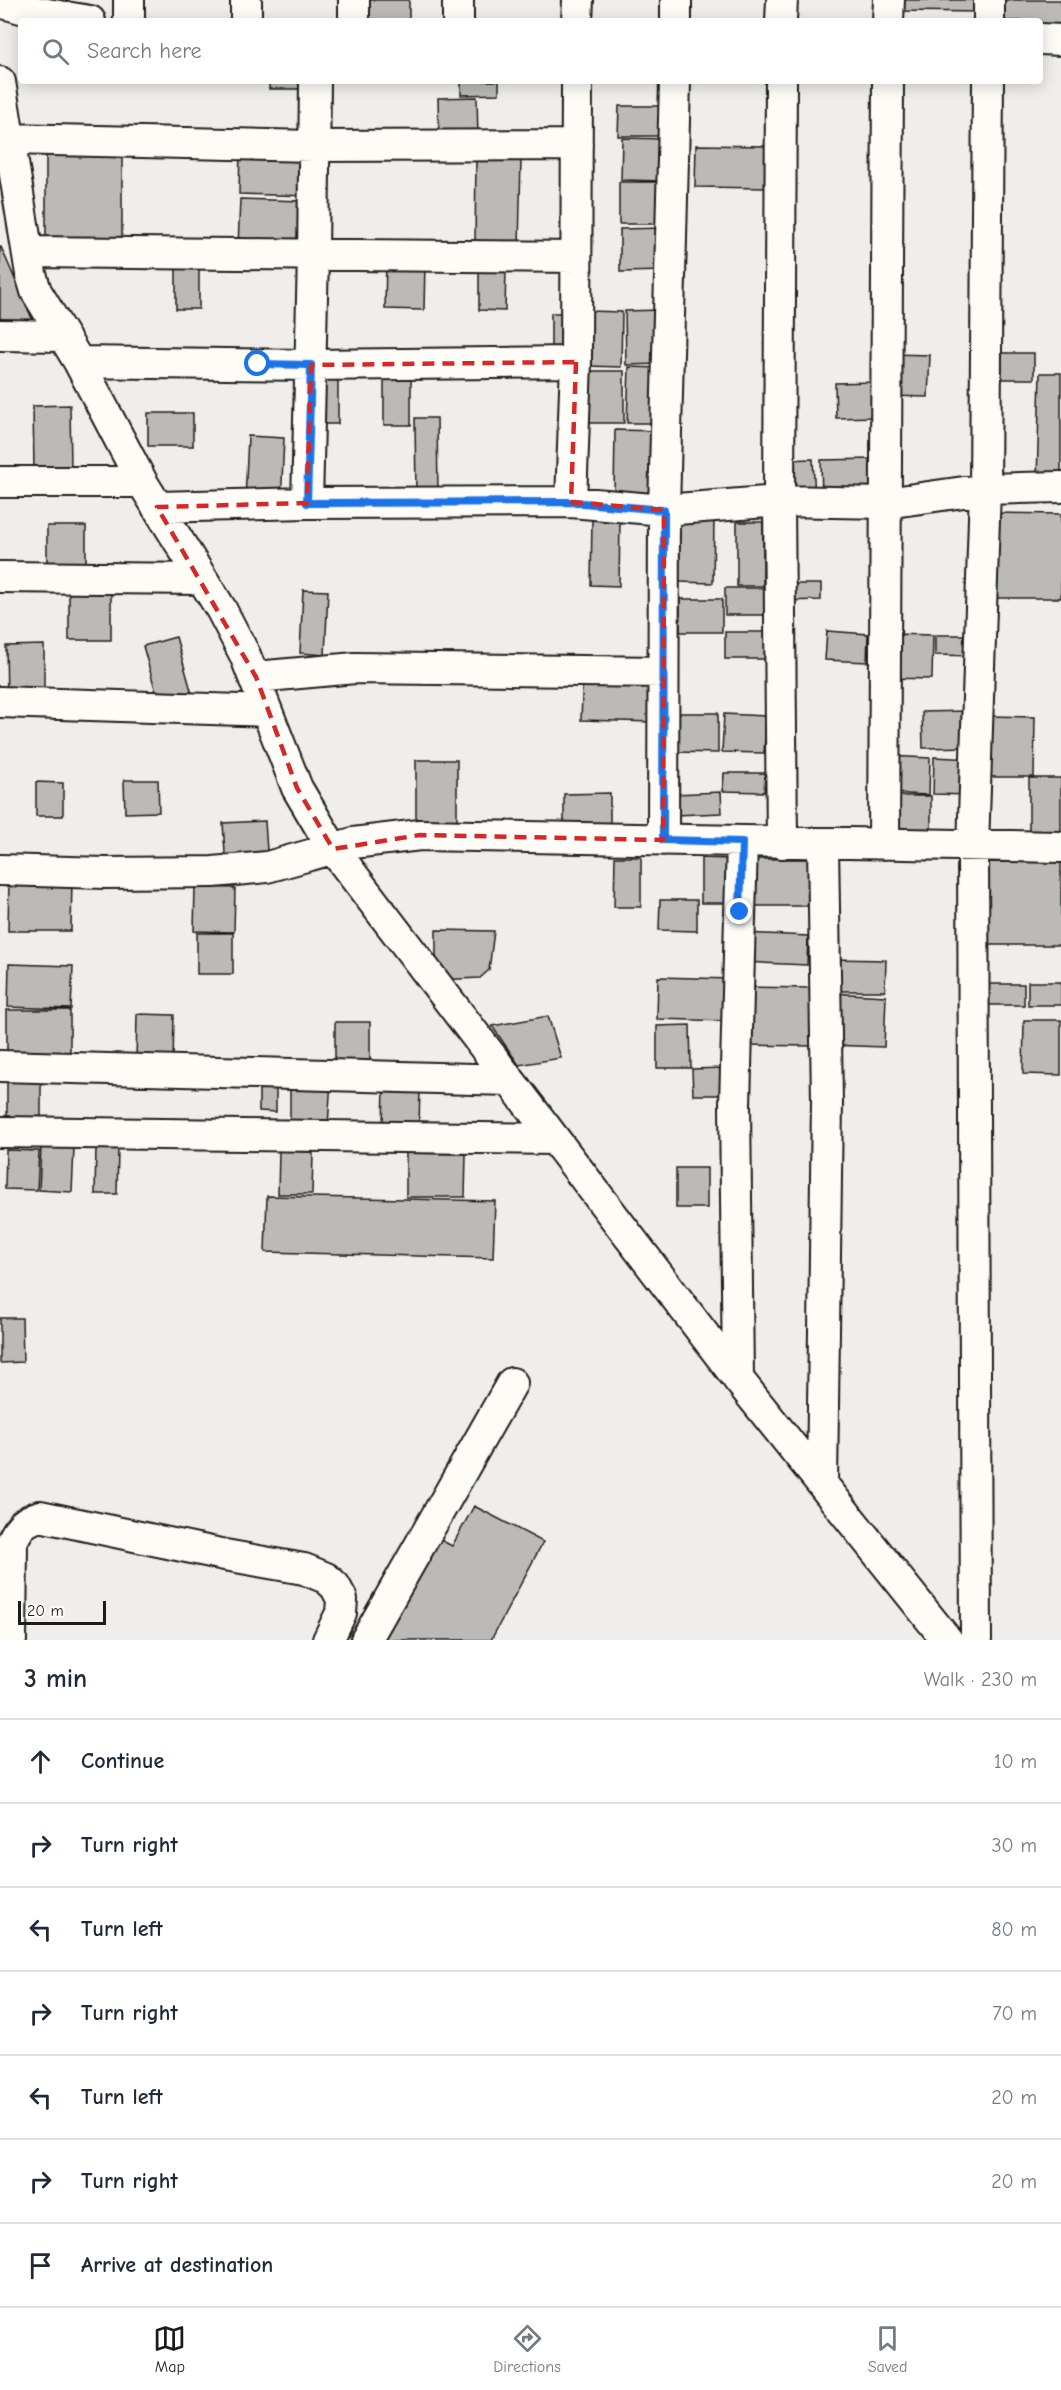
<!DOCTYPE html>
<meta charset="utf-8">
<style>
body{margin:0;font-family:"Comic Neue",sans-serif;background:#f2f2f3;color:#1f2937}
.scale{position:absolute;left:18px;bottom:15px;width:88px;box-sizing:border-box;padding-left:6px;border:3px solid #1c1c1c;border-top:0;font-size:16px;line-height:21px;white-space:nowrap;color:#1c1c1c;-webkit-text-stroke:4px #fdfcf7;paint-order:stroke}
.stop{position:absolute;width:18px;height:18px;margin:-14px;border:4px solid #1a73e8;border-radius:50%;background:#fff}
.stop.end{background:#1a73e8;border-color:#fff;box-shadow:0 2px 6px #0008}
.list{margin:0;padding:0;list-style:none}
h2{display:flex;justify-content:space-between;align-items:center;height:78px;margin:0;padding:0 24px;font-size:26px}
h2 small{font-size:20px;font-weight:400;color:#747a83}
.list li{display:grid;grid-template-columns:39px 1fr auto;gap:18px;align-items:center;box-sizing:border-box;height:84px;padding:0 24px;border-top:2px solid #e0e1e3}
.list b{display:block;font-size:22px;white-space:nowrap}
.list em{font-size:20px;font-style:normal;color:#747a83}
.icon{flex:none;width:33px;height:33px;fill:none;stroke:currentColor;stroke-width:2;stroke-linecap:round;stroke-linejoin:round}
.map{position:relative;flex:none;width:1061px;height:1640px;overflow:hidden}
.search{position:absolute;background:#fff;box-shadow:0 3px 15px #0003;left:18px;right:18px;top:18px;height:66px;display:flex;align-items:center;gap:15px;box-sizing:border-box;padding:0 21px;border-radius:6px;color:#747a83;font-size:22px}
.sheet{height:666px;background:#fff}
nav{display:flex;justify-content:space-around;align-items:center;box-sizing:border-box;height:84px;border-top:2px solid #e0e1e3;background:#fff;font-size:16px;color:#747a83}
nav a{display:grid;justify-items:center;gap:3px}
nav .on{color:#1c1c1c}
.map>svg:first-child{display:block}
.building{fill:#bbbab6;stroke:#1c1c1c;stroke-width:1.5}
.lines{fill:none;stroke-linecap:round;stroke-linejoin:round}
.minor-casing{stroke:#1c1c1c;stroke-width:34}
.minor{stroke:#fdfcf7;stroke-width:30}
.route{stroke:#1a73e8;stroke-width:8}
.marked{fill:none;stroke:#d62828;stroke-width:4.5;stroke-dasharray:12 8;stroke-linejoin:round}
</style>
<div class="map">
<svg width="1061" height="1640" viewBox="0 0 1061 1640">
<rect width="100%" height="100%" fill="#f0eeea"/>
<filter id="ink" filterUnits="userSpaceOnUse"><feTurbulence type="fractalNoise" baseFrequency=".0167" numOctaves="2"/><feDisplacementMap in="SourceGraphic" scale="12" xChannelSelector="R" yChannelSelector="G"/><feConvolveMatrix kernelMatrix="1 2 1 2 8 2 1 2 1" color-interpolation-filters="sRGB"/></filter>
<g filter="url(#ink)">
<!-- building -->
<path class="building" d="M363 0H409V21H363Z
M895 0H986V12L895 11Z
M1000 0H1061V39L1040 38V21H1000Z
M269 81H311V89H269Z
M461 81H499V94L461 95Z
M477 97 478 139 439 140 438 98Z
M619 106H668V136H618Z
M622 138 666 139 665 181 621 180Z
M696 145 768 146 767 188 695 187Z
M240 149 311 151 310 196 239 194Z
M46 155H122V245H46Z
M476 158H521L519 247 475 246Z
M619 182H665V224H619Z
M240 199 302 201 301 249 238 247Z
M665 228V271L620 272V229Z
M0 247H1L34 323 0 326Z
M176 258H199V309H176Z
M386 260 425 261 424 310 385 309Z
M479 268H506L505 311 479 310Z
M661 310V364L626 365 625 311Z
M588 311 622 312 621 367 587 366Z
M551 313H569V361H551Z
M990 353H1034V379H990Z
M890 354 930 355 928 397 889 396Z
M629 367 661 368 660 423H627Z
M384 371H411V425H384Z
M587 371H624V423H587Z
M318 372H338V424H317Z
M1040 373H1061V481H1037Z
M875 382 876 417 836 418 835 383Z
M70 405 71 470H34L33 406Z
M148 413H193V446H148Z
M415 418H437L438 494H416Z
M615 430 660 431 658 493 614 494Z
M248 436 284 438 281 503 245 501Z
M813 459 815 499 781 500 780 460Z
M874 459 875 497 822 498 821 460Z
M992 513 1061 514V598H991Z
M592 519 620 520 619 586 591 585Z
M678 519 714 520 713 583 677 582Z
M737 522H763V586H737Z
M47 526H86V575H47Z
M780 584H821V600L780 601Z
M69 587H111V640H69Z
M725 588H767V615H725Z
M303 590 328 591 325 655 300 653Z
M680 599H722V632H680Z
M827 631 868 634 867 662 825 660Z
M725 632H767V659H725Z
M890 634 933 635 932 679 889 678Z
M935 635H978L977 656 935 655Z
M176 637 192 694 159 703 143 646Z
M44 645V699H7L6 646Z
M583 674 655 676 654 722 581 720Z
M968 711 969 747 923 748 922 712Z
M676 713H718V753L675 752Z
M724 714 766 716 764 753 722 752Z
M988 716 1035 717 1034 777H987Z
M886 756 930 758 929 795 885 793Z
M934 757 973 759 972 795 933 794Z
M416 760H457V833L416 832Z
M724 773H765L764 792 723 791Z
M1029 778H1061V840H1029Z
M124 780H158L159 812 125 813Z
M36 782 63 783V816H36Z
M721 792 722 813 675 815 674 794Z
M610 793V835H564V794Z
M888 796H931V840H888Z
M265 821 268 866 226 868 223 823Z
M615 857H641V907H614Z
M701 858 729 859V903H701Z
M745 859H816V906H745Z
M986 861H1061V945H986Z
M9 878H72L71 931H8Z
M195 887 235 888 234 932 194 931Z
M660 900H697V931L659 930Z
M436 930 494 931 489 970 480 978 436 980Z
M197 933H233V974H197Z
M742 933 808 936 807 965 741 962Z
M832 959 886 960 885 991H832Z
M9 964 73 966 71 1009 8 1007Z
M658 977 731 979 729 1021 657 1019Z
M1028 982H1061V1005H1028Z
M982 984H1024V1005H982Z
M744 987 814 988 813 1046 743 1045Z
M831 993 886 996 884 1047 829 1045Z
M7 1010H70V1057H7Z
M137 1014 174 1015 173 1063 136 1062Z
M548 1016 561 1058 519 1065 492 1026Z
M1024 1020H1061V1075L1023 1074Z
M335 1022H370V1069H335Z
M690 1025 691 1068H657V1026Z
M723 1068V1095H693L692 1069Z
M7 1075H41V1128H7Z
M259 1077H276V1112L259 1111Z
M290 1080H331L328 1126 290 1127Z
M384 1084 420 1086 419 1127 383 1128Z
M41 1147 74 1148 72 1192 39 1190Z
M96 1147 118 1148 117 1194H95Z
M6 1150 39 1151 37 1190 5 1189Z
M279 1151 313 1152 312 1194H278Z
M406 1153 466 1154 465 1197H406Z
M676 1168H707V1208H676Z
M267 1196 495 1201 493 1258 265 1252Z
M0 1318H22L23 1362 0 1363Z
M474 1506 543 1542 491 1640H381L435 1537 452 1546Z"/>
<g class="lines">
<!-- minor casing -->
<g class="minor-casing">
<path id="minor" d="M0 2 35 12 90 21
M129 21V0
M246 21V0
M354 21V0
M458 21V0
M577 21 578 0
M676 21V0
M781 21 782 0
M888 21 889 0
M989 21V0
M1040 39 1061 40
M781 81 779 501 782 843
M0 82 31 274 36 291 79 362 142 482 221 609 245 655 297 788 333 849 738 1379 947 1640
M9 139 313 146 577 145
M28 252 576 257
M0 335 63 336
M79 362 311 365 576 362
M0 482H142
M571 502 576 362 577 81
M307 503 313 256 315 81
M157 507 307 503 571 502 664 510 779 501 886 503 985 489 1061 487
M0 577 202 579
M256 677 355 668 663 672
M0 702 267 711
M663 840 664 510 675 81
M884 844 888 81
M0 870 105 873 213 872 267 867 353 843 420 835 1061 847
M0 1066 509 1080
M0 1132 554 1139
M738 1379 735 1105 742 842
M822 1484 827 1101 823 844
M11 1640 12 1542C19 1526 24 1521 40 1516L225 1555 304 1569 326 1578 335 1586 342 1599 341 1613 328 1640
M366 1640 512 1383
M976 1640 973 847 985 489 988 81"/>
</g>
<!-- minor -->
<use href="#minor" class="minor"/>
</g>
</g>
<g class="lines" filter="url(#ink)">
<!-- route -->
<path class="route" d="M258 364 311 365 307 503 571 502 664 510 663 840 742 842 740 912"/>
</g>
<!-- marked area -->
<path class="marked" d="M576 362 571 502 664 510 663 840 420 835 333 849 297 788 256 677 157 507 307 503 311 365Z"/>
</svg>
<div class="scale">20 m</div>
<div class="stop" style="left:258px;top:364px"></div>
<div class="stop end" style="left:740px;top:912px"></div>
<div class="search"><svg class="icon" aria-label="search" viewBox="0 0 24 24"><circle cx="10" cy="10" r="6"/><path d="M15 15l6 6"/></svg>Search here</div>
</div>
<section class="sheet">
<h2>3 min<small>Walk · 230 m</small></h2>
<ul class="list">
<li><svg class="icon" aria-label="ahead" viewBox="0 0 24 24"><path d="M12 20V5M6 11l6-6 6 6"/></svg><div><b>Continue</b></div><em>10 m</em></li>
<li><svg class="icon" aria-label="right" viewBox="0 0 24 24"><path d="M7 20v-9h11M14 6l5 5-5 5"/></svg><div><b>Turn right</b></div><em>30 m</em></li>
<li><svg class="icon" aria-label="left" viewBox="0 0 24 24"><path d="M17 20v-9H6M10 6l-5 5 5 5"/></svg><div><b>Turn left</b></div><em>80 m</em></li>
<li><svg class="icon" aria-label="right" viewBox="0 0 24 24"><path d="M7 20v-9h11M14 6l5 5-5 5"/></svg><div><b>Turn right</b></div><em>70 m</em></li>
<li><svg class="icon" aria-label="left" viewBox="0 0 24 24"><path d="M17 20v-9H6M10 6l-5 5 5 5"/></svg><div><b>Turn left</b></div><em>20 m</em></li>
<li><svg class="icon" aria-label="right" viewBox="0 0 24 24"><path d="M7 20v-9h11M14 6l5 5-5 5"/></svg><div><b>Turn right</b></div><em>20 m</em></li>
<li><svg class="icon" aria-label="arrive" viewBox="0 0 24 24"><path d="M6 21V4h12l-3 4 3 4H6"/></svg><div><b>Arrive at destination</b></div></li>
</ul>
</section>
<nav>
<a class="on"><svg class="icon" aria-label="map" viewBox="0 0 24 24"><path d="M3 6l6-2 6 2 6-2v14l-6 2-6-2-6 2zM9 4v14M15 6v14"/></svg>Map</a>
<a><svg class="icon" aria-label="directions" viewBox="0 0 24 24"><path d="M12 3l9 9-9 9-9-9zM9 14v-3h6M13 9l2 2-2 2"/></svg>Directions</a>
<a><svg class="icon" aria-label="saved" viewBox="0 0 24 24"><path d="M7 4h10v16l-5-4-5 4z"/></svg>Saved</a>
</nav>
